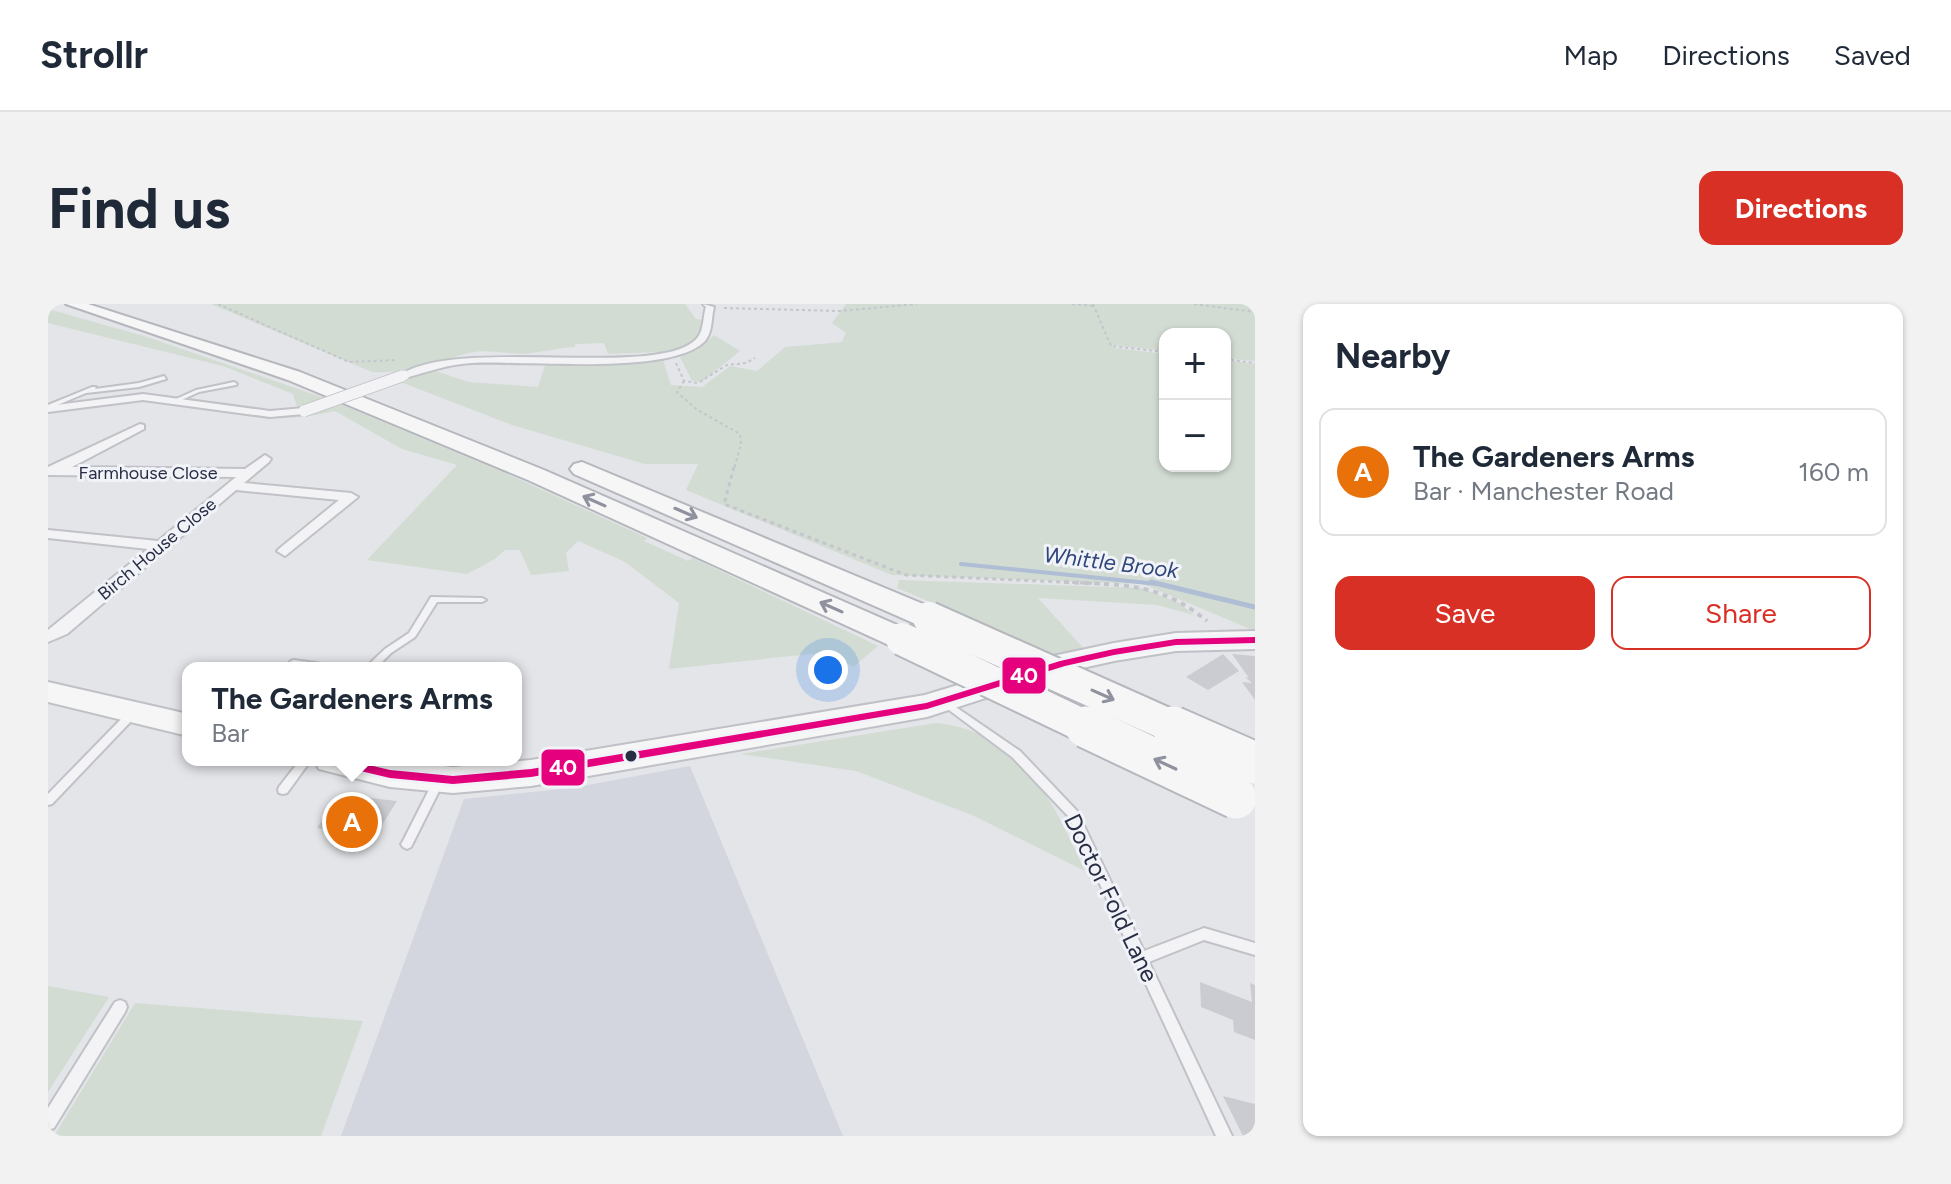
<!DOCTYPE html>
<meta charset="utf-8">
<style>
body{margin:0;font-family:Figtree,sans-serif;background:#f2f2f3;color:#1f2937}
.controls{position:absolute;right:24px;top:24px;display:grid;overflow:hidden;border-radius:16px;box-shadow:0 2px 6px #0004}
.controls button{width:72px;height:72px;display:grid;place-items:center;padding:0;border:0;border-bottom:2px solid #e0e1e3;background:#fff;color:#1f2937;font:40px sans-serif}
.you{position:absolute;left:780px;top:366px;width:28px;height:28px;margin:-20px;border:6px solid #fff;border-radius:50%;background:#1a73e8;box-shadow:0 0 0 12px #1a73e833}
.badge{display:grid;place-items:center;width:52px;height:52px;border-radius:50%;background:#d93025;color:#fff;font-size:26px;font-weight:700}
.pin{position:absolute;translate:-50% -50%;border:4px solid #fff;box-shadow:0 2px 8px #0006}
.popup{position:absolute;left:134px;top:358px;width:340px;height:104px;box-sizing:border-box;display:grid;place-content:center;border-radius:16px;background:#fff;filter:drop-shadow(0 2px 6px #0005);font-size:26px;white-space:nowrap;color:#747a83}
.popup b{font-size:30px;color:#1f2937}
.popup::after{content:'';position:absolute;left:50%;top:100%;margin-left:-16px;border:16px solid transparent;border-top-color:#fff}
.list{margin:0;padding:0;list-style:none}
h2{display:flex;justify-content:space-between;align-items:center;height:104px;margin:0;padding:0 32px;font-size:34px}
h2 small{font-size:26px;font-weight:400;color:#747a83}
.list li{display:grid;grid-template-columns:52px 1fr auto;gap:24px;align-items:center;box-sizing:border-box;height:128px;margin:0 16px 16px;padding:0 16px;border:2px solid #e0e1e3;border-radius:16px}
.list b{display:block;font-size:30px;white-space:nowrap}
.list p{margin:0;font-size:26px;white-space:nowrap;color:#747a83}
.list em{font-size:26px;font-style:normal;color:#747a83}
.actions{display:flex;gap:16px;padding:24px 32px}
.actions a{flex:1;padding:18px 0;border:2px solid #d93025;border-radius:16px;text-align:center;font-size:28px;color:#d93025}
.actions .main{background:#d93025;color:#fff}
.map{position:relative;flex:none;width:1207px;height:832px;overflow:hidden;border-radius:16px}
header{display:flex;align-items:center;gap:48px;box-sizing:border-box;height:112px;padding:0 40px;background:#fff;border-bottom:2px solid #e0e1e3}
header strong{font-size:38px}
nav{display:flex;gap:44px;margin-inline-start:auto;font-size:28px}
.intro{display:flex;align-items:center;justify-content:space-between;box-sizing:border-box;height:192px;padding:0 48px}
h1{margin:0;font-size:56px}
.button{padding:20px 36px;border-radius:16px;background:#d93025;color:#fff;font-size:28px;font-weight:700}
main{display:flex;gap:48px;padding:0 48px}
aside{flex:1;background:#fff;border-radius:16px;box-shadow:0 2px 6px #0004}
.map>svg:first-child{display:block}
.built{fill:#d3d6de}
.green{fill:#d2dcd3}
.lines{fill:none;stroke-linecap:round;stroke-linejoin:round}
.stream-far1{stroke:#afbdd5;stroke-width:4}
.stream{stroke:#afbdd5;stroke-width:5}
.building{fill:#caccd1}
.service-casing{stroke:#c0c2c7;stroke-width:4}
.minor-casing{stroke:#c0c2c7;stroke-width:4}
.primary-casing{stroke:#bfc1c6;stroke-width:4}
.motorway-casing{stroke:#b5b7bd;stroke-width:4}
.path-far2{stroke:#c4c6cc;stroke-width:2;stroke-dasharray:3 3;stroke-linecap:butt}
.path-far1{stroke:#c4c6cc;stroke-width:3;stroke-dasharray:4 4;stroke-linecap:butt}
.path{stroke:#c4c6cc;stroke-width:4;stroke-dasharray:5 5;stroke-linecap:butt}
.service{fill:#f3f3f5;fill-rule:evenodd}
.minor{fill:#f3f3f5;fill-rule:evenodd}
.primary{fill:#f6f6f7;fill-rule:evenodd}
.motorway{fill:#f6f6f7;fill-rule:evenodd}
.minor-bridge-far1-casing{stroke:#c0c2c7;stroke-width:11;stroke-linecap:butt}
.minor-bridge-casing{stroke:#c0c2c7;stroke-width:13;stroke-linecap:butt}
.motorway-bridge-far1-casing{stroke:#b5b7bd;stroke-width:36;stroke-linecap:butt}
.motorway-bridge-casing{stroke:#b5b7bd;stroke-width:45;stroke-linecap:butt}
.minor-bridge-far1{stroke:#f3f3f5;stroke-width:9}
.minor-bridge{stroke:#f3f3f5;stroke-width:11}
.motorway-bridge-far1{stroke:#f6f6f7;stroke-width:32}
.motorway-bridge{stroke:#f6f6f7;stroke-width:41}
.bus-1-casing{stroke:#f1f3f8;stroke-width:6}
.bus-1{fill:#e5007d;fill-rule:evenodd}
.oneway{stroke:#8f929e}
.bus-dot{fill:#282e44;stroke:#f1f3f8;stroke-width:3}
.labels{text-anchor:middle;stroke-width:6;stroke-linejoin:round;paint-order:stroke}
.far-street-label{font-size:18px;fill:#282e44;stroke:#f1f3f8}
.water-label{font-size:22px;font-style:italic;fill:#2f477b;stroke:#f1f3f8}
.near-street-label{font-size:24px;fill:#282e44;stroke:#f1f3f8}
.line-badge{stroke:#f1f3f8;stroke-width:3}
.badge-label{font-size:22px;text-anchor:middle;font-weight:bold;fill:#fff}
</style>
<header>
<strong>Strollr</strong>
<nav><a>Map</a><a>Directions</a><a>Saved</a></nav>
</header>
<div class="intro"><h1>Find us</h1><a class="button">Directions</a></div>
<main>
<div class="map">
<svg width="1207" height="832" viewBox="0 0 1207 832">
<rect width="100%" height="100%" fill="#e3e5e9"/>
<!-- built -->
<path class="built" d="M642 462 795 832H293L416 495 524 484Z"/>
<!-- green -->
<path class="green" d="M163 0H637L648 15 657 16 643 41 612 50V48L560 50 556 39 527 40V43C512 44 498 47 484 49 463 52 442 44 421 49 387 57 361 70 324 68Z
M798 0H1207V57L1177 54V30H1117V47L1064 41 1066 44 1117 50V162H1177V56L1207 60V327L1095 280 844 271 638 186 650 160H597L464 121 350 77 381 65 421 78 490 83 498 58 614 53 623 81 654 83 682 62 709 67 737 43 794 38 798 29 784 19Z
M0 5 96 32 282 96 250 106 245 90 175 62 0 19Z
M666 31 692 47 655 77H644L632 53 651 45Z
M287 98 466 173 599 234 596 237 640 257 645 254 830 342 805 363 781 348 621 365 631 299 577 258 530 237 518 249 521 267 483 271 472 246H457L447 255 419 270 319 256 409 161 354 145 287 107C228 121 198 112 140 102L227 112 257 109Z
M851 276 1093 284 1131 299 1146 311 1109 301 990 294 1037 346 1013 353 849 284Z
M888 419C974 428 1005 497 1037 567L924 511 808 467 693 450Z
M0 682 61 693 0 788Z
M87 699 315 717 273 832H6Z"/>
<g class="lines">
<!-- stream-far1 -->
<path class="stream-far1" d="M913 260 1110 280"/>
<!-- stream -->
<path class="stream" d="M1103 278 1207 303"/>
</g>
<!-- building -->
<path class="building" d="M1175 350 1191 367 1160 386 1138 373Z
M1184 350 1207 352V396L1194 378 1204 379 1197 373 1201 374Z
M313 493 349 497 325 535 269 524 280 507 301 512Z
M1152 678 1204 698 1202 679 1207 681V736L1186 728 1185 716 1153 703Z
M1175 792 1207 800V832H1195Z"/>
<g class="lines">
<!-- service casing -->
<g class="service-casing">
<path id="service" d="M116 72 118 75 91 83 38 89 0 105V101L44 83H48L47 85 91 79Z
M186 78 189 80 188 81 151 88 129 98 126 96 148 86Z
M383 293 434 294 438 296 434 298H389L367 333 343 349 328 364H317L337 345 361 329Z
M246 356C257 358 284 360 292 364H258L248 362 246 364H236L243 357Z
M896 395 972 447 1029 507 1096 647 1156 624 1207 639V651L1156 636 1101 658 1184 832H1168L1021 513 964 453 893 400 891 398 893 396Z
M84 407 89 410 88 412 4 500 0 501V490L80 408Z
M252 456H263L239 489 235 490 231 489 230 486 231 483Z
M391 473 395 474 396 477 363 543 359 545 355 543 353 540 355 537 387 474Z
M72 696 77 698 79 703 77 708 6 824 0 826V804L67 698Z"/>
</g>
<!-- minor casing -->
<g class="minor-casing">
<path id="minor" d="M655 0 666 3C663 14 665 29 656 38 621 72 474 56 424 59 401 60 379 68 357 74L352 71C412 31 617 77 650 33 656 25 655 12 658 3Z
M95 90 222 107 256 104 262 107 256 110 222 113 95 96 0 108V102Z
M92 120 96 121V125L24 163 197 165 217 151 223 155 221 158 196 179 303 189 310 193 237 252 229 247 232 244 291 196 188 186 19 330 0 338V326L100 245 0 234V226L110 237 188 173 0 171V163Z"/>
</g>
<!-- primary casing -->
<g class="primary-casing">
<path id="primary" d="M1207 327V345L1128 347 1066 357 1021 367 879 413 483 482 405 489 342 483 271 465 266 456H338L405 463 483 456 877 391 1005 352 1066 339 1128 329Z
M0 378 140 410V432L0 398Z"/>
</g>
<!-- motorway casing -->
<g class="motorway-casing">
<path id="motorway" d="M18 0H40L252 68 496 166 865 328 870 335 865 342 854 345 843 342 480 176 240 76Z
M534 158 892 307 896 314 892 321 881 323 870 321 526 170 522 165 526 160Z"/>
</g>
<!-- path-far2 -->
<path class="path-far2" d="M170 0 301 58 347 56
M1024 0 1046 2
M1045 0 1063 42 1117 48
M1146 0 1207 8
M676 4 791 7 869 0
M1177 55 1207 59
M628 59 636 77 650 79 679 61 698 59 707 54
M636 77 629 88 648 105 692 130 693 140 686 165"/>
<!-- path-far1 -->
<path class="path-far1" d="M686 163 676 200 858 271 1059 280"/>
<!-- path -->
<path class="path" d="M1016 278C1073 281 1112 278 1159 317"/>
<!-- service -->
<use href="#service" class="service"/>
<!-- minor -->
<use href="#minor" class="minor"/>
<!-- primary -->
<use href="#primary" class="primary"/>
<!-- motorway -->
<use href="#motorway" class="motorway"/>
<!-- minor-bridge-far1 casing -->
<g class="minor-bridge-far1-casing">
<path id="minor-bridge-far1" d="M349 74 357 71"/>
</g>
<!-- minor-bridge casing -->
<g class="minor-bridge-casing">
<path id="minor-bridge" d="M256 107 354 72"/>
</g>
<!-- motorway-bridge-far1 casing -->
<g class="motorway-bridge-far1-casing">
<path id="motorway-bridge-far1" d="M881 314 1130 425
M854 335 1042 425"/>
</g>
<!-- motorway-bridge casing -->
<g class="motorway-bridge-casing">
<path id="motorway-bridge" d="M1038 423 1188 494
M1125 423 1207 459"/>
</g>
<!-- minor-bridge-far1 -->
<use href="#minor-bridge-far1" class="minor-bridge-far1"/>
<!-- minor-bridge -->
<use href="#minor-bridge" class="minor-bridge"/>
<!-- motorway-bridge-far1 -->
<use href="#motorway-bridge-far1" class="motorway-bridge-far1"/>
<!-- motorway-bridge -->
<use href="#motorway-bridge" class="motorway-bridge"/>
<!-- bus-1 casing -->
<g class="bus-1-casing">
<path id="bus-1" d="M1207 333V339L1128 341 1066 351 1017 362 879 405 483 473 405 480 342 474 283 460 279 459 278 456H300L342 466 405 472 483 465 878 399 1012 357 1066 345 1128 335Z"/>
</g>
<!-- bus-1 -->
<use href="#bus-1" class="bus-1"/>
</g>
<!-- one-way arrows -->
<defs><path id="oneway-shaft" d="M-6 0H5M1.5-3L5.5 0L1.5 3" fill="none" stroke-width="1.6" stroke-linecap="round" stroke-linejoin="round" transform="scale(2)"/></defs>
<g class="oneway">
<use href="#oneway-shaft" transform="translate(546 197) rotate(-156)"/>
<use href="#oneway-shaft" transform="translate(638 209) rotate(23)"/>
<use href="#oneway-shaft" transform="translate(783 303) rotate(-156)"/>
<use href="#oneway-shaft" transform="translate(1055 391) rotate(24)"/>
<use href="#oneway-shaft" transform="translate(1117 460) rotate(-155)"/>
</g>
<!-- markers -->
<circle class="bus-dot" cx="583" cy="452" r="7"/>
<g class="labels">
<!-- far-street labels -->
<g class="far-street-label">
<text x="100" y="175">Farmhouse Close</text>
<text transform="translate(109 245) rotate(-40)" y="6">Birch House Close</text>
</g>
<!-- water labels -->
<g class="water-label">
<text transform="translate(1063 258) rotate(7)" y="8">Whittle Brook</text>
</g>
<!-- near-street labels -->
<g class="near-street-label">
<text transform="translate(1063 594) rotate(64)" y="8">Doctor Fold Lane</text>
</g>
</g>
<g class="line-badge">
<rect x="953" y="352" width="46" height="39" rx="8" fill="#e5007d"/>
<rect x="492" y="444" width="46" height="39" rx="8" fill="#e5007d"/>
</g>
<g class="badge-label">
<text x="976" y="379">40</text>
<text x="515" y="471">40</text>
</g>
</svg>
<div class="controls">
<button>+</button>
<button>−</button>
</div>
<div class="you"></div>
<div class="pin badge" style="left:304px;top:518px;background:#e8710a">A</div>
<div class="popup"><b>The Gardeners Arms</b>Bar</div>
</div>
<aside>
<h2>Nearby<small></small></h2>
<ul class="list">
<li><span class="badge" style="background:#e8710a">A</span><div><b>The Gardeners Arms</b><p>Bar · Manchester Road</p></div><em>160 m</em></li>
</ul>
<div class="actions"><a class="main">Save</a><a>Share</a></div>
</aside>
</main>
